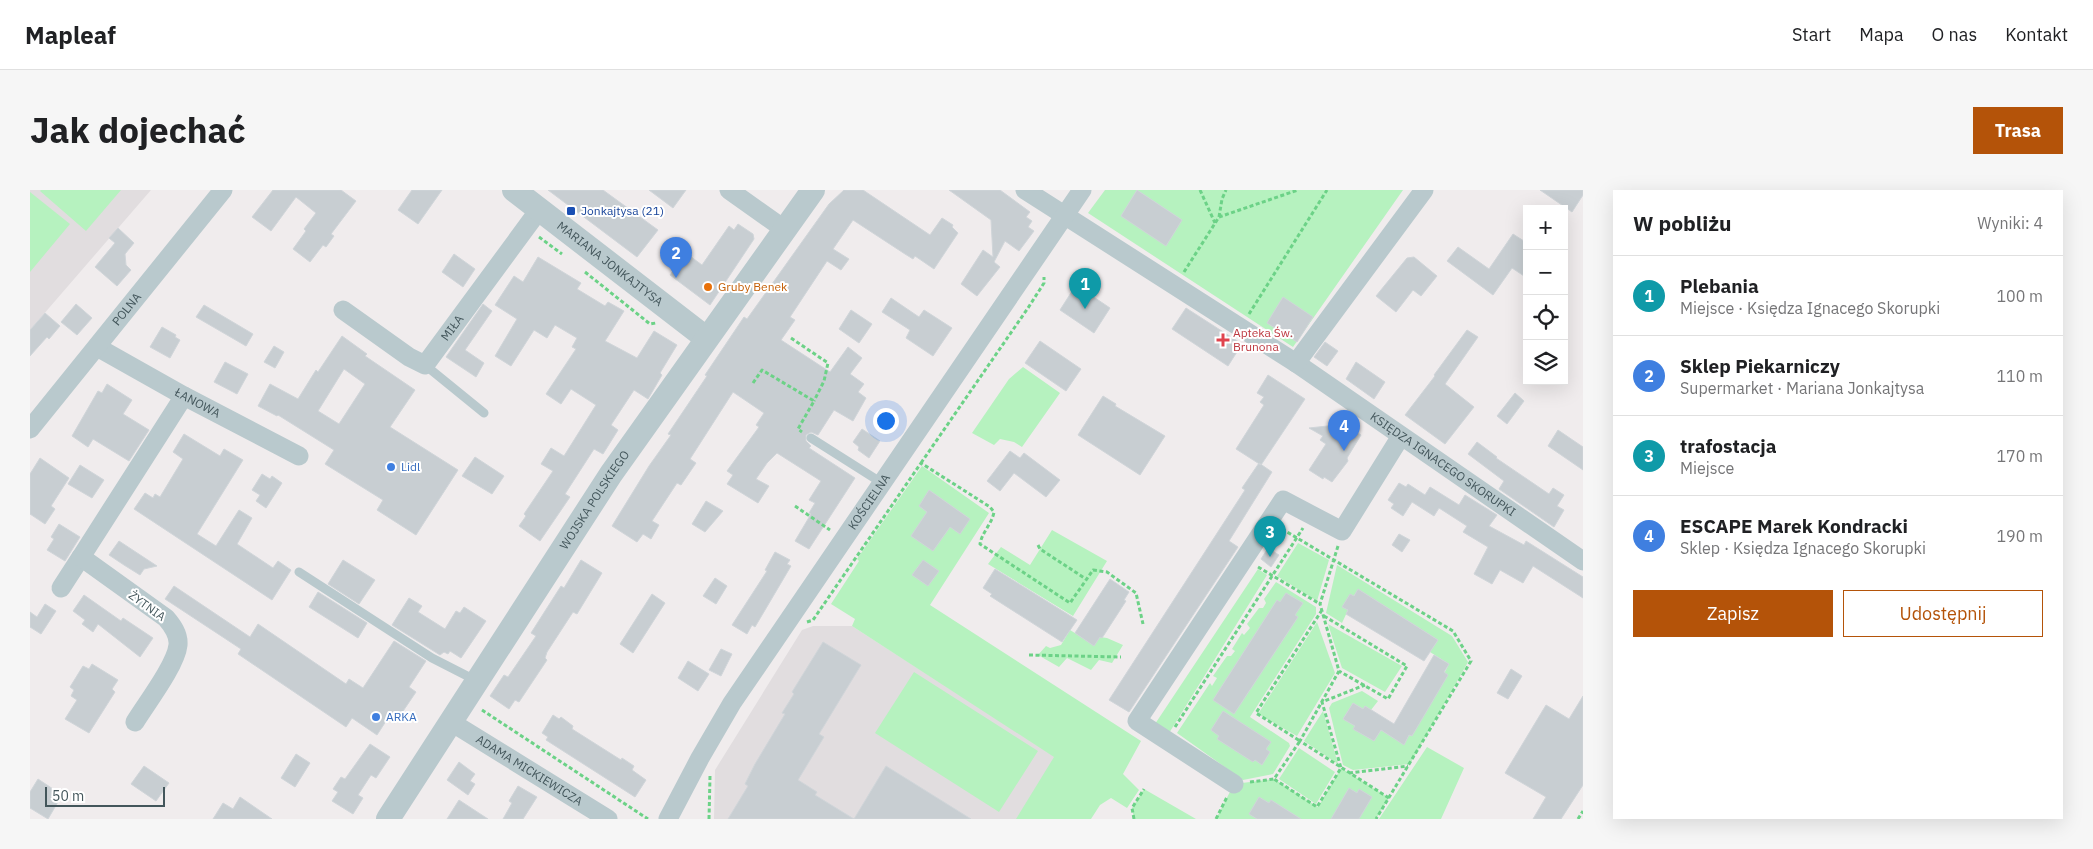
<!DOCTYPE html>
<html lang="pl">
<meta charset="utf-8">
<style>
body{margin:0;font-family:"IBM Plex Sans",sans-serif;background:#f6f6f6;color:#202124}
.controls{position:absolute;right:15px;top:15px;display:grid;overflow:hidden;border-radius:0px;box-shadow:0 5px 20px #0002}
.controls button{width:45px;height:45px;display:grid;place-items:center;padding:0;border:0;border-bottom:1px solid #e0e0e0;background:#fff;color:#202124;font:25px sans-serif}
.scale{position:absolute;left:15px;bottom:12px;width:120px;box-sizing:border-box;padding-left:5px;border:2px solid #43565b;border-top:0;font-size:14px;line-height:18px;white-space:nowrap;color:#43565b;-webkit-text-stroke:4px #fff;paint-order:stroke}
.you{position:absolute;left:855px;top:230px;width:18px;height:18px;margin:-12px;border:4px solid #fff;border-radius:50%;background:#1a73e8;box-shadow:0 0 0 8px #1a73e833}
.badge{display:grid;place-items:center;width:32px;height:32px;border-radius:50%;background:#b45309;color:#fff;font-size:16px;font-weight:700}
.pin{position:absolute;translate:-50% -41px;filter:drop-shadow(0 1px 2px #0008)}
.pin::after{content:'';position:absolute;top:26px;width:18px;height:15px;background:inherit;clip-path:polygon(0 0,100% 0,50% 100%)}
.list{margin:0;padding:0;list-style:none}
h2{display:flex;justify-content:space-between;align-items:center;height:65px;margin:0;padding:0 20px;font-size:21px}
h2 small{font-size:16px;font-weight:400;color:#757577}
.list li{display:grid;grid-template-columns:32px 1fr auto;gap:15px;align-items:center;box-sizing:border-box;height:80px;padding:0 20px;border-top:1px solid #e0e0e0}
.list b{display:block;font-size:19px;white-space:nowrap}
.list p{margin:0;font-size:16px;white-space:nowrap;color:#757577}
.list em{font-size:16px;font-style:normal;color:#757577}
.actions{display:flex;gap:10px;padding:15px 20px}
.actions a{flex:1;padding:11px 0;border:1px solid #b45309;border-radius:0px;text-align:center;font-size:18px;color:#b45309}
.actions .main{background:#b45309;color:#fff}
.icon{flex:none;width:28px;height:28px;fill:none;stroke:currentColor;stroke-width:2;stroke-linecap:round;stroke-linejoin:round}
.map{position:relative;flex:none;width:1553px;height:629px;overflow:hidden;border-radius:0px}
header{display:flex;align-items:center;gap:30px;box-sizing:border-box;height:70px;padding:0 25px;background:#fff;border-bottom:1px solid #e0e0e0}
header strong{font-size:24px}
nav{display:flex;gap:28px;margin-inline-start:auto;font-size:18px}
.intro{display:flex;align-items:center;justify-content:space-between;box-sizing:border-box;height:120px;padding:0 30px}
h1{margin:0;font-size:35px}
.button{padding:12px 22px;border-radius:0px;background:#b45309;color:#fff;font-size:18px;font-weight:700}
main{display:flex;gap:30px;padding:0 30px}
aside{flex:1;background:#fff;border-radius:0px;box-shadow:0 5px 20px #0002}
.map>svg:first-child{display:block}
.education{fill:#e1dddf}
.green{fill:#b6f2bf}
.building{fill:#c8ced2;stroke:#d0d5d9;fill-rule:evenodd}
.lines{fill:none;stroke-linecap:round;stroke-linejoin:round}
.path{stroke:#6cd287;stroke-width:3;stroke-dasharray:4 2.5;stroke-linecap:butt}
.service{stroke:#b9c9cd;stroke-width:9}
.minor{stroke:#b9c9cd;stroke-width:19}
.tertiary{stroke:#b9c9cd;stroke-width:24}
.transit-dot{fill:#1a4fb4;stroke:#fff;stroke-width:2}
.food-dot{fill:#e8710a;stroke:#fff;stroke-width:2}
.health-dot{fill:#e0444e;stroke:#fff;stroke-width:2}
.shop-dot{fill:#3f7fe0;stroke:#fff;stroke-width:2}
.labels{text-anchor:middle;stroke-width:4;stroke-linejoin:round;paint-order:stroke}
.transit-label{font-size:12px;fill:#164399;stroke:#fff;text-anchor:start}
.street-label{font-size:12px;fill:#43565b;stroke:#fff}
.food-label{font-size:12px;fill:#c56008;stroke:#fff;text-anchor:start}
.health-label{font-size:12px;fill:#be3a42;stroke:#fff;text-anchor:start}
.shop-label{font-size:12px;fill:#366cbe;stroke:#fff;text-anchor:start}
</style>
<header>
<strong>Mapleaf</strong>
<nav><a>Start</a><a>Mapa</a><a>O nas</a><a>Kontakt</a></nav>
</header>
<div class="intro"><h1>Jak dojechać</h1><a class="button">Trasa</a></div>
<main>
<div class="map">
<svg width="1553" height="629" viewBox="0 0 1553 629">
<rect width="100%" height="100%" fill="#f0eced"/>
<!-- education -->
<path class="education" d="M0 0H121L0 140Z
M783 436H822L1025 567 1053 629H684L685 580 772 440Z"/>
<!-- green -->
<path class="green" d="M11 0H91L56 41 10 1Z
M1075 0H1373L1263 157 1058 23Z
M0 2 40 34 0 82Z
M993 177 1030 203 992 257 984 252 970 249 964 255 942 243 979 189Z
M892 276 959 323 900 415 1111 551 1093 584 1109 600 1097 618 1081 608 1070 615 1061 629H986L1024 567 822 436 825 429 801 414 829 371 827 369Z
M1022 340 1077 371 1043 426 958 374 971 357 1000 375Z
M1268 353 1299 370 1287 411 1247 386Z
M1307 375 1422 446 1438 472 1380 574 1323 580 1313 575 1299 518 1302 513 1332 501 1348 511 1341 520 1335 516 1333 519 1323 513 1313 529 1325 536 1324 539 1344 551 1351 540 1374 554 1379 545 1382 546 1419 474 1400 462 1408 450 1329 400 1313 417 1318 420 1312 433 1296 423Z
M1228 379 1237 385 1136 548 1125 534Z
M1246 392 1286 417V424L1220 527 1259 553 1260 556 1243 584 1213 590 1147 543 1180 493 1182 496 1187 488 1183 486 1197 466H1201L1205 461 1202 459 1212 443 1214 445 1220 438 1217 434 1229 418H1233L1236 413 1234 409Z
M1287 432 1305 483 1267 546 1228 524Z
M1298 434 1372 476 1355 502 1312 478Z
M1040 440 1064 455 1070 447 1077 448 1093 455 1082 473 1069 470 1061 480 1037 468 1029 477 1008 465 1016 456 1020 458 1031 455Z
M884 482 1008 561 969 622 845 543Z
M1293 521 1308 574 1274 551Z
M1397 557 1434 578 1411 629H1349Z
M1269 558 1305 582 1286 614 1249 589Z
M1311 578 1359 608 1346 629H1186L1204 594 1244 589 1288 617Z
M1114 599 1166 629H1104L1102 618Z"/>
<!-- building -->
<path class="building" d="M243 0H311L326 11 301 44 304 46 296 57 293 55 280 72 263 59 276 41 274 39 286 23 266 7 241 41 222 27Z
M382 0H412L388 34 368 20Z
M518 0H573L628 40 607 67Z
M619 0H656L643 18Z
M814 0H833L900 45 912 28 923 35 922 37 928 43 904 79 885 66 883 69 875 64 823 30 803 59 819 69 811 80 797 71 760 127 765 130 751 150 800 182 818 157 832 168 820 184 834 194 828 202 836 208 823 231 804 220 788 245 781 242 776 245V251L781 256 779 258 825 288 779 359 765 351 781 324 779 323 785 313 779 310 791 291 747 263 737 273 726 289 739 296 728 313 697 294 703 285 697 281 729 237 726 235 734 223 703 202 660 269 666 273 651 295 647 293 622 331 629 335 621 349 613 344 607 352 582 336 619 276 641 245 638 244 677 186 675 185 714 127 717 129 799 14Z
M919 0H970L1000 22 996 27 1002 31 998 37 1004 41 989 61 975 51 964 72 970 77 947 106 931 94 953 60 963 67 961 30Z
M1107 0 1152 30 1136 56 1091 26Z
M1510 0H1553V5L1542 22Z
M708 34 723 44 724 49 680 115 640 85 656 63 672 75 699 36 704 40Z
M88 38 104 53 95 64 96 75 101 80 87 96 65 77 85 53 79 48Z
M1483 44 1497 53V88L1482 78 1463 105 1417 71 1428 57 1459 79Z
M424 64 445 79 433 97 412 82Z
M508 67 551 93 547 99 575 116 578 112 594 121 575 151 607 168 624 141 647 155 630 183 632 185 618 209 604 200 581 235 588 240 573 264 564 259 535 304 540 307 510 351 489 336 496 326 494 324 523 281 511 274 521 258 534 266 566 215 541 199 531 214 516 204 546 159 542 157 547 148 525 135 517 148 504 140 481 176 465 166 487 129 465 115 484 86 493 92Z
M1384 67 1407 86 1391 106 1383 100 1366 122 1346 106 1377 68Z
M1046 95 1080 118 1064 143 1030 120Z
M1253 107 1283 127 1267 152 1237 133Z
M861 108 889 127 894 120 922 138 903 166 876 148 880 140 852 122Z
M46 114 62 128 47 145 31 132Z
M453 114 462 121 435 160 454 173 446 187 416 167Z
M174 115 223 144 216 156 166 127Z
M1156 118 1212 154 1198 176 1142 139Z
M821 120 842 134 829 153 809 139Z
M15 123 30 136 19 149 17 147 0 166V140Z
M132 137 146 145 145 147 150 150 140 168 120 157Z
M1437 140 1448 147 1415 194 1444 217 1415 254 1375 225 1405 186 1404 185Z
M312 146 337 164 335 166 385 200 360 237 428 280 386 345 347 320 353 310 295 274 304 260 248 225 247 226 228 216 240 194 268 209 286 180 288 182ZM314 179 335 194 309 234 288 221Z
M1010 151 1051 179 1036 201 995 173Z
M1295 152 1308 161 1297 176 1284 167Z
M244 156 254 162 245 178 234 172Z
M195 172 218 184 207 204 184 192Z
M1326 172 1355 192 1344 209 1316 189Z
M1238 185 1275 209 1231 275 1206 259 1234 215 1230 212 1234 207 1227 203Z
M77 194 102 210 93 224 119 240 99 271 63 249 58 257 42 246 68 201 72 203Z
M1485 203 1494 211 1477 234 1467 226Z
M1073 206 1086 214 1085 216 1135 246 1110 285 1048 245Z
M1316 234 1317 236 1331 245 1317 268 1318 271 1302 292 1294 287 1293 289 1279 280 1296 254 1290 250 1293 246 1279 238Z
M832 239 850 251 839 268 828 260 829 257 823 252Z
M1528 240 1553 257V280L1518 256Z
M154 244 190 266 194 259 213 270 167 344 186 356 209 320 222 328 207 354 243 378 248 371 261 380 242 410 104 319 115 303 123 308 125 304 130 307 153 269 143 262Z
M1447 252 1467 267 1466 268 1519 304 1523 298 1534 305 1527 316 1534 320 1524 337 1469 299 1474 291 1438 264Z
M980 261 990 268 994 263 1030 290 1016 307 984 283 970 301 957 291Z
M445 267 474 286 462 304 432 286Z
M10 268 39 288 21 316 25 319 15 334 0 324V284Z
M1229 273 1242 282 1199 351 1208 357 1099 522 1079 510 1215 300 1212 298Z
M50 275 74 290 62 308 38 294Z
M232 284 240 289 242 286 252 293 236 318 226 311 230 305 222 300Z
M1369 293 1376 297 1378 294 1395 305 1400 297 1429 315 1435 305 1467 325 1459 336 1494 355 1496 351 1553 387V408L1503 376 1493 393 1470 380 1462 394 1444 384 1458 357 1433 342 1437 336 1409 318 1404 326 1382 312 1373 326 1361 318 1364 314 1358 310Z
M899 300 940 329 930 344 920 337 903 361 881 346 897 322 889 316Z
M676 311 693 321 675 342 662 334Z
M29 334 50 347 35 371 17 360 24 349 21 347Z
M1369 344 1380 350 1372 362 1362 355Z
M89 351 127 376 114 379 110 385 94 375 79 365Z
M1238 358 1249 365 1241 377 1231 369Z
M745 362 760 370 757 374 761 376 725 437 722 435 717 444 702 435 737 381 735 380Z
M313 370 345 390 329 414 298 394Z
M551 370 572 383 547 424 543 422 517 462 515 468 517 470 489 512 485 510 479 519 460 506 474 485 478 487 506 446 501 443 531 396 534 398Z
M893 370 909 381 898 396 882 385Z
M965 379 1047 430 1032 452 960 406 962 404 953 398Z
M685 388 697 396 686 414 673 406Z
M1080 389 1099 402 1094 410 1096 411 1072 448 1070 447 1064 456 1045 443Z
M144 396 220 447 228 434 316 494 319 489 333 498 364 451 396 471 379 497 386 502 365 533 358 528 347 545 322 528 316 537 208 464 211 459 135 409Z
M1328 399 1408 450 1394 471 1316 424 1318 420 1312 417 1320 404 1324 406Z
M288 402 337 433 328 448 279 417Z
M1256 403 1273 413 1265 425 1268 427 1204 524 1183 510 1247 410 1250 412Z
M622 404 635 413 603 463 590 454Z
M54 405 91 431 93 428 123 448 110 467 68 434 63 442 52 434 55 430 43 421Z
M379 408 392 416 388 422 415 439 426 421 430 423 434 417 456 431 431 468 420 461 418 464 414 462 410 465 362 435Z
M15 414 26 421 11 444 0 437V422L7 427Z
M793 452 831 475 789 544 794 547 768 590 787 602 785 605 824 629H698L718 596 715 594 725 574 755 524 752 523 764 504 762 502Z
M691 459 702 464 691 486 679 480Z
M1404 465 1419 474 1414 482 1418 485 1382 546 1379 545 1374 555 1351 540 1344 551 1323 539 1325 536 1313 529 1323 513 1333 519 1335 516 1364 534Z
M658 471 679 484 668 501 648 488Z
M62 474 88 490 82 499 85 502 59 543 35 529 47 510 41 506 44 500 40 497 53 476 59 479Z
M1481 479 1492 486 1478 509 1467 503Z
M1553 506V595L1531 629H1503L1516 607 1475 583 1516 515 1539 529Z
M1193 521 1241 552 1236 559 1240 562 1232 575 1225 570 1223 572 1187 549 1189 546 1181 540Z
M523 525 529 529 531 527 543 536 542 539 591 570 592 568 604 576 602 580 616 590 605 607 516 550 518 547 512 543Z
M340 554 360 567 346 588 341 585 328 605 333 608 323 624 302 611 308 602 303 599 311 587 315 589Z
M266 564 280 573 265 597 251 588Z
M429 572 445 584 440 591 445 594 438 605 417 590Z
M114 576 139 593 126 611 101 594Z
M856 576 941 629H824Z
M8 589 32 605 18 629 0 618V602Z
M488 596 507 607 493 629H473L482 613 479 611Z
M1319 598 1327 603 1329 599 1342 607 1329 629H1301Z
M210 607 242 629H183L193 613 203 619Z
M1229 607 1239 613 1241 610 1271 629H1227L1219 624Z
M429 610 458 629H417Z"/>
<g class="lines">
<!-- path -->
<path class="path" d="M1170 0 1185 33
M1189 27 1192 9 1196 0
M509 47 532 64
M555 82 620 134 626 133
M1154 82 1189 27 1268 0
M1219 124 1297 0
M761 148 798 173 794 191 784 211
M723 193 732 180 784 211 768 239 772 242
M891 273 998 118 1014 93V87
M765 316 800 340
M1252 339 1423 441 1441 471 1346 629
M1008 355 1010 359 1056 389
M1308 356 1290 414 1309 481 1270 551 1359 608
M1228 377 1290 414
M1292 420 1226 523 1270 551 1244 589 1287 617 1311 578 1292 512 1335 495
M1294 426 1377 476 1358 509 1309 481
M777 432 783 430 891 273 960 317 964 322C962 334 952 342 950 354L1040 413 1063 380 1077 382 1106 403 1113 434
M999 465 1091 467
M452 520 618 629
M1145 537 1273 338
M1319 583 1378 576
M1220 592 1244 589
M679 629 680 586
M1104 629 1102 618 1114 599
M1186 629 1197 607
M1548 629 1553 621"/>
<!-- service -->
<path class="service" d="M395 175 454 223
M781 248 852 293
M269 382 402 468 447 491"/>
<!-- minor -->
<g class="minor">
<path d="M699 0 754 39"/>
<path id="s1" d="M995 0 1266 173 1553 371"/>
<path id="s2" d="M313 120 379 167 395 175 509 20"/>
<path id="s3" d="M67 157 154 206 269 266"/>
<path d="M1266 173 1394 0"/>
<path id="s4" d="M0 239 193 0"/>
<path d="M31 398 51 367"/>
<path d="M105 532C116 514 146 475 148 455 149 444 142 435 136 428L51 367 154 206"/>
<path id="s5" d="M421 532 578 629"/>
<path d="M1204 594 1107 531 1253 310 1312 341 1371 246"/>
<path id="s6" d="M638 629 670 568 702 513 1052 0"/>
</g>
<!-- tertiary -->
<g class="tertiary">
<path id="s7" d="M484 0 676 148"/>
<path id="s8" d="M358 629 581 284 783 0"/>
</g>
</g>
<!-- markers -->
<rect class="transit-dot" x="536" y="16" width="10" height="10" rx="2.5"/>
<circle class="food-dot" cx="678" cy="97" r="5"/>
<path class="health-dot" d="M1190.5 142.5h5v5h5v5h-5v5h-5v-5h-5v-5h5z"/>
<g class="shop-dot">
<circle cx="361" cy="277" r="5"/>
<circle cx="346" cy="527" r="5"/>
</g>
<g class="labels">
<!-- transit labels -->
<g class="transit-label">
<text x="551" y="25">Jonkajtysa (21)</text>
</g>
<!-- street labels -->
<g class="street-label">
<text dy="4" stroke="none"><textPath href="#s7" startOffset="121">MARIANA JONKAJTYSA</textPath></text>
<text dy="4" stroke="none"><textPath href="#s4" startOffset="154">POLNA</textPath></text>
<text dy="4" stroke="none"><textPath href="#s2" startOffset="145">MIŁA</textPath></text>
<text dy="4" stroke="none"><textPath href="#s3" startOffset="115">ŁANOWA</textPath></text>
<text dy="4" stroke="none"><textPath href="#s1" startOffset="500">KSIĘDZA IGNACEGO SKORUPKI</textPath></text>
<text dy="4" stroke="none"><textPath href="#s8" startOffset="380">WOJSKA POLSKIEGO</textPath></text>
<text dy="4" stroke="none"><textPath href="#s6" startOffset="376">KOŚCIELNA</textPath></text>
<text transform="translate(117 416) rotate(36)" y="4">ŻYTNIA</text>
<text dy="4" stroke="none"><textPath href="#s5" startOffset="92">ADAMA MICKIEWICZA</textPath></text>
</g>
<!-- food labels -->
<g class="food-label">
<text x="688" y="101">Gruby Benek</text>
</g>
<!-- health labels -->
<g class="health-label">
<text x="1203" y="147">Apteka Św.<tspan x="1203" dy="14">Brunona</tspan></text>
</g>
<!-- shop labels -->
<g class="shop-label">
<text x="371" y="281">Lidl</text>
<text x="356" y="531">ARKA</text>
</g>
</g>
</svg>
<div class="controls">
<button>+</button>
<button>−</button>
<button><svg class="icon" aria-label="locate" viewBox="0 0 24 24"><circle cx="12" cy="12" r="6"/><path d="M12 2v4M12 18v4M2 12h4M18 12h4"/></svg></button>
<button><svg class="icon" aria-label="layers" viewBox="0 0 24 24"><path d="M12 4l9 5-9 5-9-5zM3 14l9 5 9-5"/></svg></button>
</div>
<div class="scale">50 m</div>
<div class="you"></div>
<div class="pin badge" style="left:1055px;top:119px;background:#0f9aa8">1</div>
<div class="pin badge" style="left:646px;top:88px;background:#3f7fe0">2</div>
<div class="pin badge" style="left:1240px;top:367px;background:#0f9aa8">3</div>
<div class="pin badge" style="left:1314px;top:261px;background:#3f7fe0">4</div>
</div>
<aside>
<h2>W pobliżu<small>Wyniki: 4</small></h2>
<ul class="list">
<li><span class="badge" style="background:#0f9aa8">1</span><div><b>Plebania</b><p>Miejsce · Księdza Ignacego Skorupki</p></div><em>100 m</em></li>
<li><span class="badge" style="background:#3f7fe0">2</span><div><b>Sklep Piekarniczy</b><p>Supermarket · Mariana Jonkajtysa</p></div><em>110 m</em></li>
<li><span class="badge" style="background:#0f9aa8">3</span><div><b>trafostacja</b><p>Miejsce</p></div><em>170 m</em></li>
<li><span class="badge" style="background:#3f7fe0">4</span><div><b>ESCAPE Marek Kondracki</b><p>Sklep · Księdza Ignacego Skorupki</p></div><em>190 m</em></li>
</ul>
<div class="actions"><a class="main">Zapisz</a><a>Udostępnij</a></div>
</aside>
</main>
